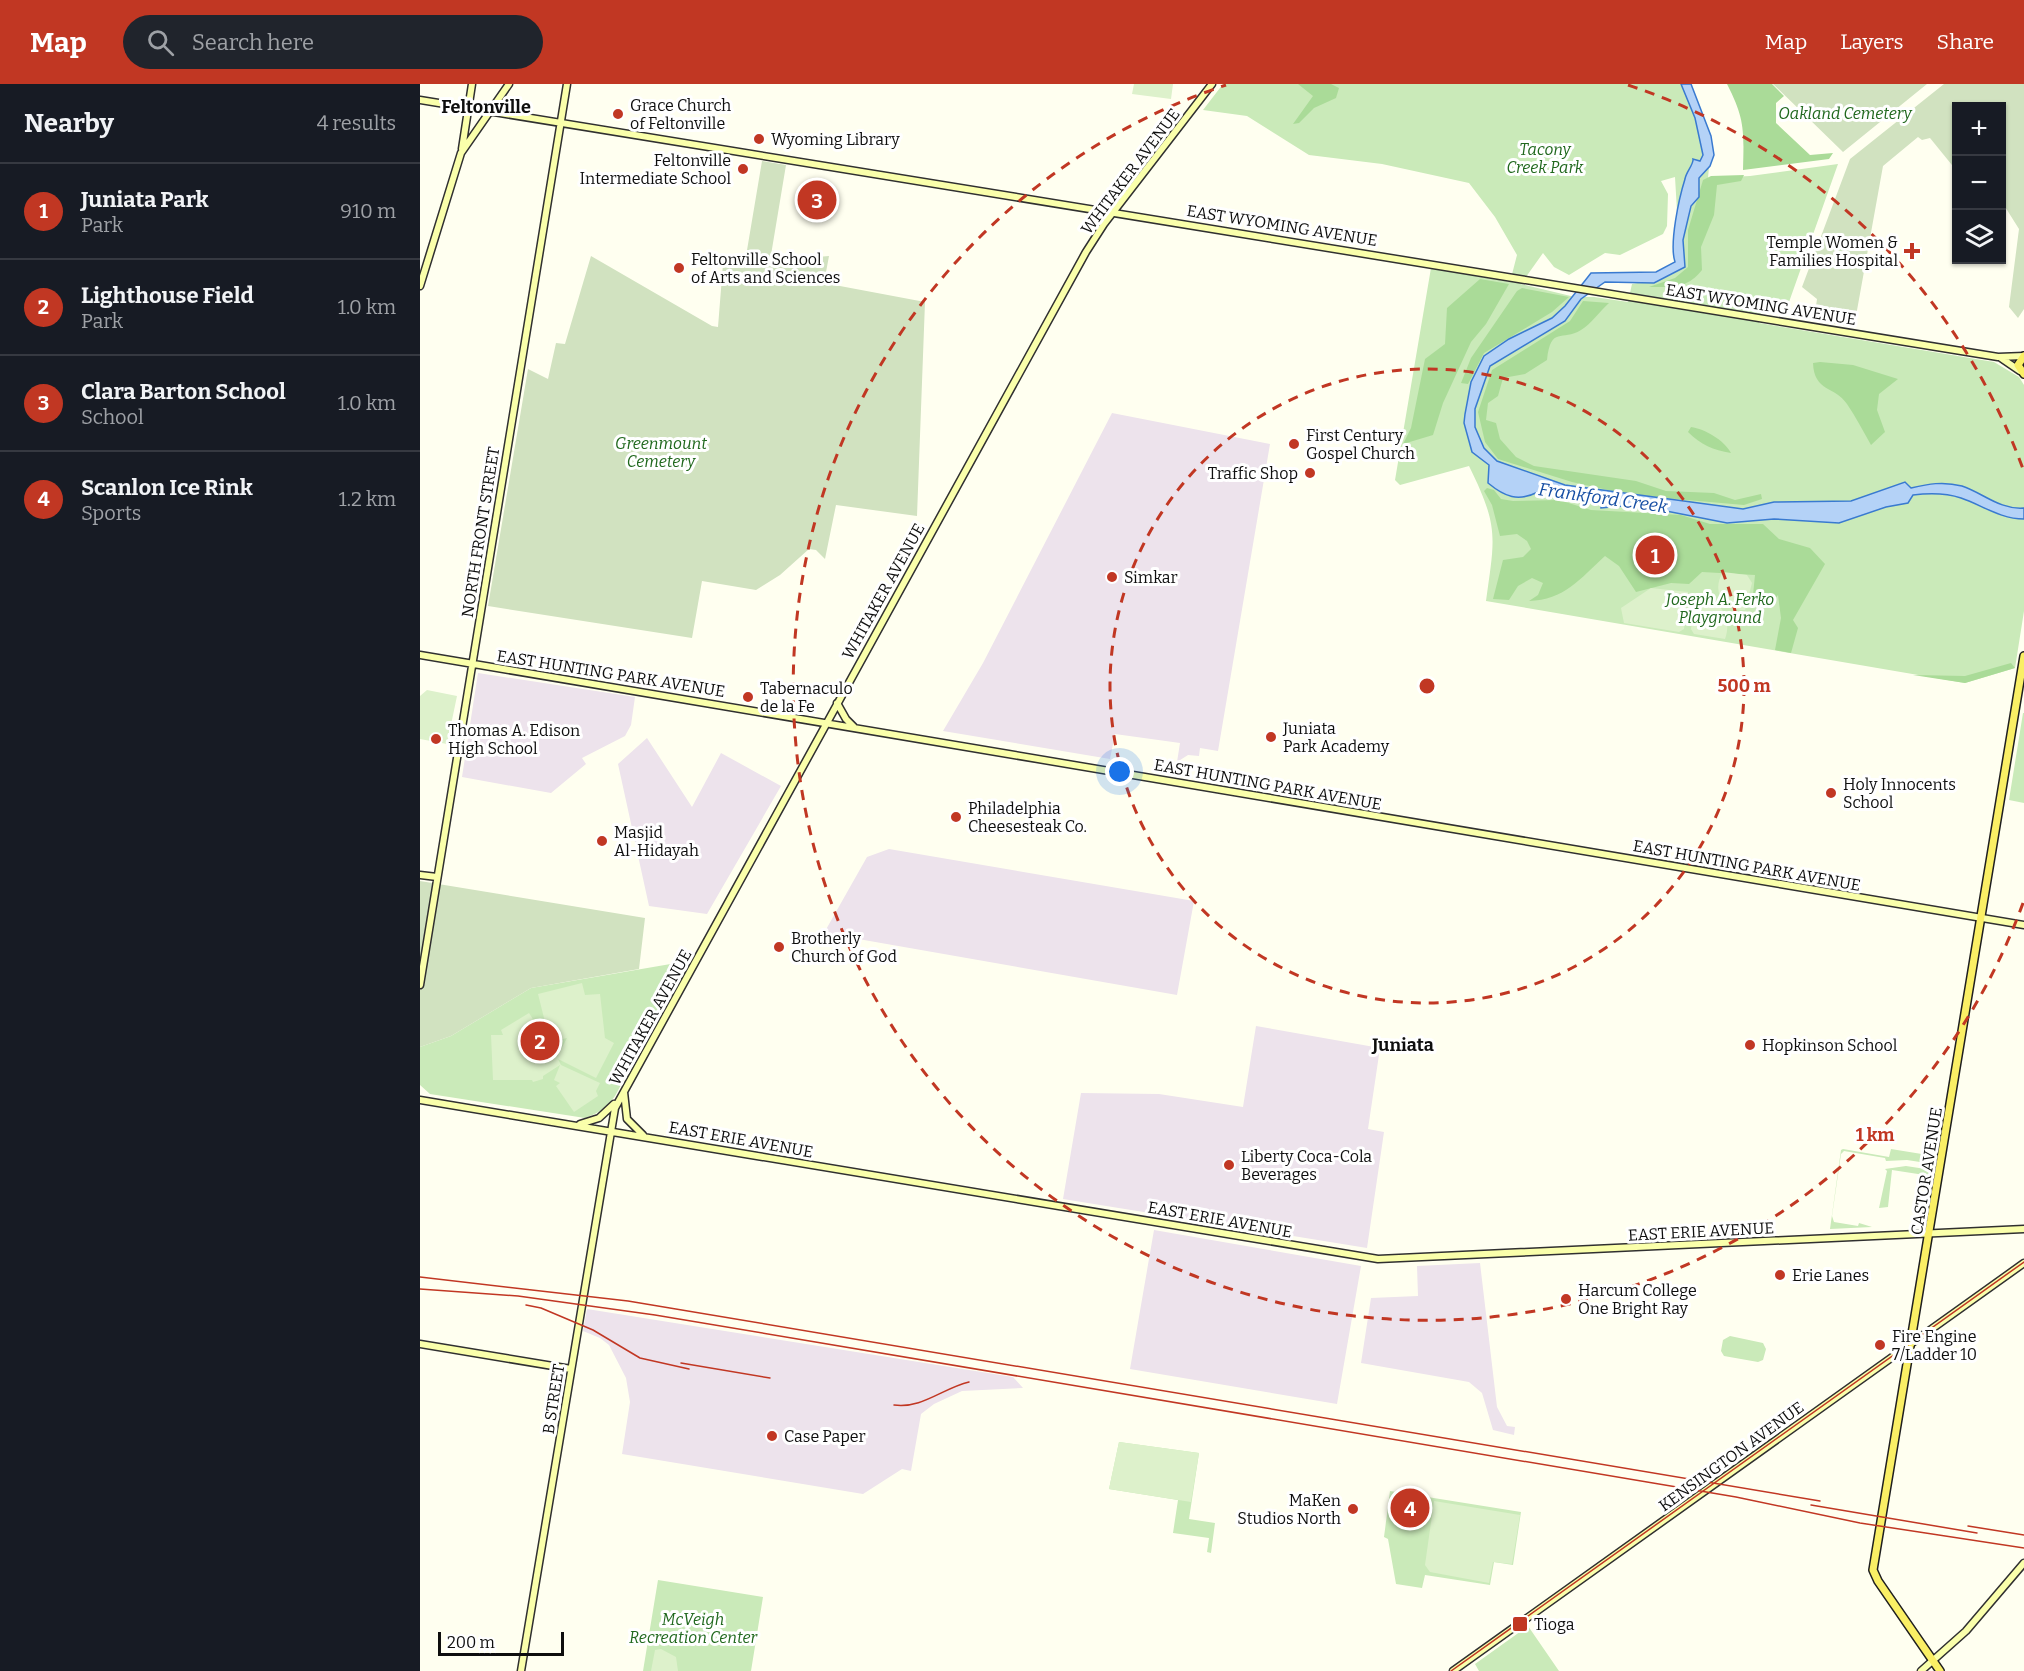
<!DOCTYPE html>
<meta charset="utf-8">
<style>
body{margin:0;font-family:Bitter,serif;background:#20242c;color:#f1f3f6}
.controls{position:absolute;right:18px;top:18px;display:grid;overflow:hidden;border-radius:0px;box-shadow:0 2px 4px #0004}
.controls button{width:54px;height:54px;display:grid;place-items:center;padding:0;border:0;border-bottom:2px solid #363941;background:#171b24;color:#f1f3f6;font:30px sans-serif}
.scale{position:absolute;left:18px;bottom:15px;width:126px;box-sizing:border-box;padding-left:6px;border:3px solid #0e0e0e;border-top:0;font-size:16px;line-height:21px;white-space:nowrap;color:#0e0e0e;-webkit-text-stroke:4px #fff;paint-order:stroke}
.you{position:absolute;left:700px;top:688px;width:21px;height:21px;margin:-15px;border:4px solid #fff;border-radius:50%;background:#1a73e8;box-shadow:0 0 0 9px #1a73e833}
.badge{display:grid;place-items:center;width:39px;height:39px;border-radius:50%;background:#c13723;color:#fff;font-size:20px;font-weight:700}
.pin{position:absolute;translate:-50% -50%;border:3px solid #fff;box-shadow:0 2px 6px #0006}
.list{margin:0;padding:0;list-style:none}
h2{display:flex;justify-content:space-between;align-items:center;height:78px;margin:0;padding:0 24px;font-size:26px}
h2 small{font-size:20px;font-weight:400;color:#9ea1a6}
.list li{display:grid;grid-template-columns:39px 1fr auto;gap:18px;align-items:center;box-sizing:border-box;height:96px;padding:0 24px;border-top:2px solid #363941}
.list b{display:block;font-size:22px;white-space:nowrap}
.list p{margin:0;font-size:20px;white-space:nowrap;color:#9ea1a6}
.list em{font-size:20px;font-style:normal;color:#9ea1a6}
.icon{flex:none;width:33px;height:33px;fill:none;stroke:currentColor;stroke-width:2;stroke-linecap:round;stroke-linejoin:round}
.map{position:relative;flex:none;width:1604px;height:1587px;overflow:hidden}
header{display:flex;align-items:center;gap:36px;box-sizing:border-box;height:84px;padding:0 30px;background:#c13723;color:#fff}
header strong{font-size:28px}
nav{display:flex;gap:33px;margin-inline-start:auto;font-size:21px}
.search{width:420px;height:54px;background:#20242c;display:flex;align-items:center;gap:15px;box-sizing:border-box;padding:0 21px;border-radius:33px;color:#9ea1a6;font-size:22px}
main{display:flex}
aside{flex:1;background:#171b24}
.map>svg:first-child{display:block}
.industrial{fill:#ede3ec}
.green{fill:#caeab9;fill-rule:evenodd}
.forest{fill:#aadb98}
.cemetery{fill:#d1e2c0}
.pitch{fill:#ddf1cb}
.water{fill:#b4d2f7;stroke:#397ad0;stroke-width:1.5}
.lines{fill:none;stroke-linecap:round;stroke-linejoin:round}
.secondary-casing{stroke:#303030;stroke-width:9}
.primary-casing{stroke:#1f1f1f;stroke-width:10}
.secondary{stroke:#faffab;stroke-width:6}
.primary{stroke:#faef65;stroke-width:7}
.rail{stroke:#c13723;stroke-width:1.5}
.ring{fill:none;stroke:#c13723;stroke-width:3;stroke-dasharray:10 8}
.poi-dot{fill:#c13723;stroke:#fff;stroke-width:2}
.labels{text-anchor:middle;stroke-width:6;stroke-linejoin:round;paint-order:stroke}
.poi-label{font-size:16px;fill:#0e0e0e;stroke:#fff;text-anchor:start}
.park-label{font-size:16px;font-style:italic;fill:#20681d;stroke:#fff}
.street-label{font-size:16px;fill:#0e0e0e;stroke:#fff}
.neighbourhood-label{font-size:18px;font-weight:bold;fill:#0e0e0e;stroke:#fff}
.water-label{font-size:18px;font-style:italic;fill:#154da3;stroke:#fff}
.centre{fill:#c13723;stroke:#fff;stroke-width:3}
.ring-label{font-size:18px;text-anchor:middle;font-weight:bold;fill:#c13723;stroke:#fff;stroke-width:6;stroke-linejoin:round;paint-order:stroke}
</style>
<header>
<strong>Map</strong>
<div class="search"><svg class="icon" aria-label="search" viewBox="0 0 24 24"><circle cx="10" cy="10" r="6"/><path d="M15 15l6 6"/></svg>Search here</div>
<nav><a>Map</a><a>Layers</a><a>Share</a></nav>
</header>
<main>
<aside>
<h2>Nearby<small>4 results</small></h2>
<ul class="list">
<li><span class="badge">1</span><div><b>Juniata Park</b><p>Park</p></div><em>910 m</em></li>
<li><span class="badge">2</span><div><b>Lighthouse Field</b><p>Park</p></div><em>1.0 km</em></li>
<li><span class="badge">3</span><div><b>Clara Barton School</b><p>School</p></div><em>1.0 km</em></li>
<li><span class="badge">4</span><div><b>Scanlon Ice Rink</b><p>Sports</p></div><em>1.2 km</em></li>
</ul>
</aside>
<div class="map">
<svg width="1604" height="1587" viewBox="0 0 1604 1587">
<rect width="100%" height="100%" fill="#fffff0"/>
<!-- industrial -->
<path class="industrial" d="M692 329 850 360 798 667 780 664 779 672 768 671 757 678 760 659 695 650 690 675 523 647 563 579Z
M58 589 215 613 211 641 205 652 162 674 166 680 131 709 42 693Z
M227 654 272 723 301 669 361 702 287 830 229 822 198 680Z
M469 765 774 817 757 911 404 849 447 773Z
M836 942 960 964 948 1045 964 1048 947 1164 643 1115 661 1009 739 1010 823 1023Z
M734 1146 941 1182 917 1320 710 1285Z
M1060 1179 1077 1323 1087 1342 1095 1343 1094 1351 1073 1346 1062 1309 1049 1298 941 1279 951 1214 998 1212 997 1182Z
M167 1225 593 1293 603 1304 542 1307 514 1320 501 1330 491 1387 482 1385 443 1410 202 1370 210 1318 206 1294 189 1261 180 1254 163 1247Z"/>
<!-- green -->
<path class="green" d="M803 0H1268L1290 72 1288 94 1330 92 1418 80 1369 218 1361 224 1341 229 1339 239 1574 278 1599 293 1604 301V527L1595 584 1545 599 1066 517C1075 452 1079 443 1049 382L980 401 975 396 1011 184 1090 198 1097 171 1075 133 1049 99 962 80 889 71 827 32 783 26ZM1255 93 1260 178 1229 197 1212 200 1208 218 1174 213H1155L1101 200 1123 169 1134 183 1149 191 1185 169 1200 171 1243 150 1247 142 1248 110 1241 97Z
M1603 629H1604V719L1589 716Z
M268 877 195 1012C186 1024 179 1029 165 1034L10 1010 0 1001V963L31 952 111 904Z
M1423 1065 1469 1073 1471 1065 1514 1072 1513 1080 1487 1076 1466 1077 1465 1074 1424 1067 1421 1070 1412 1132 1414 1138 1438 1142 1439 1139 1452 1143 1410 1145 1421 1066Z
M1486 1082 1512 1086 1511 1092 1472 1086 1468 1123 1459 1124 1467 1087 1465 1085Z
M1310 1252 1343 1259 1346 1265 1343 1276 1338 1278 1304 1272 1301 1267 1303 1256Z
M699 1358 779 1369 769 1435 795 1439 791 1469 787 1468 789 1454 753 1449 758 1416 689 1405Z
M970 1407 1101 1428 1093 1481 1074 1478 1070 1501 1005 1491 1002 1504 976 1500 968 1455 964 1453Z
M238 1496 343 1513 331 1587H223Z
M1108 1542 1139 1587H1059L1055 1580Z"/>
<!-- forest -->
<path class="forest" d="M878 0H911L919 4 916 14 894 24 879 39 873 40 893 12Z
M1307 0H1352L1364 12 1356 19V39L1390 71 1413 69 1409 75 1323 86C1324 47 1325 35 1307 0Z
M1324 91 1321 97 1297 101 1294 131 1281 163 1282 186C1267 205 1252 203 1229 203L1255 194 1268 183V146L1283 96 1291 92Z
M1060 195 1089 200 1066 240 1051 258 1023 319 1013 351 983 360 991 344 1005 275 1025 260 1027 224Z
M1102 204 1149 213 1132 228 1064 269 1048 300 1041 299 1051 274 1097 207Z
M1163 217 1189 219C1180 227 1171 240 1161 246 1142 258 1131 241 1127 276L1105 290 1083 294 1078 312 1068 319 1066 336 1076 339 1080 355 1096 373 1114 382 1216 397 1246 407 1294 409 1315 416 1341 410 1342 415 1324 421 1210 411 1152 398 1078 375 1065 358 1058 328 1072 286 1150 237Z
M1400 278 1433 281 1478 295 1459 310 1457 326 1465 348 1451 361C1443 347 1436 333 1427 320 1415 302 1394 308 1393 279Z
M1271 343C1285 345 1304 356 1311 369 1293 366 1281 361 1268 348Z
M1067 404 1074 406 1081 415 1093 417 1139 416 1171 426 1261 431 1290 440H1343L1359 455 1390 464 1405 480 1373 536 1378 544 1371 569 1355 566 1361 534 1358 511 1351 520 1332 521 1335 491 1282 488 1269 500 1251 499 1216 508 1199 482 1185 472C1160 495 1144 516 1109 517L1118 511 1123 499 1112 494 1098 502 1089 516 1073 515 1083 476 1103 473 1111 465 1107 457 1097 450 1080 452 1072 421 1064 407Z
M1591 579 1595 584 1545 599 1493 591 1545 592Z"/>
<!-- cemetery -->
<path class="cemetery" d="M1353 0H1507L1423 68Z
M1524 0H1604V225L1598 234 1589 223 1599 145 1582 118V22H1536V86L1510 54 1502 56 1498 53 1463 82 1434 243 1394 236 1397 215 1382 203 1430 75Z
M342 77 366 81 350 177 409 172 404 199 505 218 497 432 416 421 405 475 396 466 389 465 360 491 336 506 282 497 272 554 68 522 108 285 128 295 136 259 145 260 171 172 292 242 298 243 303 180 324 184Z
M0 797 225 834 219 885 111 904 31 952 0 963Z"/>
<!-- pitch -->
<path class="pitch" d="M714 0H753L751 15 712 10Z
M1303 488 1327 491 1332 499 1325 526C1303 527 1291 507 1303 488Z
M1231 504 1268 508 1264 545 1259 548 1204 539 1201 524Z
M1276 513C1299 513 1313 533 1305 555L1274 550 1271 545Z
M7 606 37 612 27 660 0 655V612Z
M162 899 165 911 180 910 185 954 194 959 176 994 138 975 141 981 180 999 176 1007 178 1012 154 1028 136 1002 140 999 134 996 140 981 123 992V995L113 998 112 996H73L71 951H83L81 946 109 929 137 973 147 954 130 958 118 910Z
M699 1358 779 1369 771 1418 689 1405Z
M1014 1417 1100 1431 1092 1480 1073 1478 1069 1499 1010 1488 1005 1481Z
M241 1565 256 1573 258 1587H231L235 1566Z"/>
<!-- water -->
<path class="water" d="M1261 0H1271L1291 52 1294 71 1290 82 1279 94V113L1271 122 1263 156 1265 183 1234 199 1185 198 1161 215 1145 237 1070 282 1055 325V343L1064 364 1077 377 1145 401 1323 425 1354 418 1431 417 1485 398 1491 404C1508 400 1523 397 1542 402 1563 409 1580 426 1604 424V435C1580 435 1562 421 1541 414 1526 409 1509 409 1493 411L1488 419 1466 423 1419 439 1354 435 1307 439 1241 426 1203 422 1181 424V419L1171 414 1157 417 1118 408C1098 418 1085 413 1068 399L1069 381 1052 368 1044 339 1045 330 1051 298 1064 272 1089 255 1132 234 1145 222 1171 189 1236 188 1255 178C1249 160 1259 114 1265 95 1266 88 1274 80 1273 75L1280 77 1283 71 1275 34Z"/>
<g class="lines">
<!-- secondary casing -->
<g class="secondary-casing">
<path id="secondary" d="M0 16 1578 273 1604 272
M42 65 52 0
M0 202 41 69 89 0
M1581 274 1600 287
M0 571 1604 841
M417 619 426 635 434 643
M0 791 17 793
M0 901 147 0
M204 1008 207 1035 223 1051
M0 1016 958 1175 1604 1145
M160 1040 179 1034 194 1020
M0 1260 151 1285
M101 1587 195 1024 666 168 684 140 792 0
M1033 1587 1604 1179
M1501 1587 1546 1547 1604 1479"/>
</g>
<!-- primary casing -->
<g class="primary-casing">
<path id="primary" d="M1604 272 1598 281 1604 290
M1520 1587 1458 1497 1453 1486 1604 572"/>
</g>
<!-- secondary -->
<use href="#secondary" class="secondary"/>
<!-- primary -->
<use href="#primary" class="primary"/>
<!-- rail -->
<path class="rail" d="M0 1193 208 1217 1400 1417
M0 1205 98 1212 235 1231 1316 1413 1440 1439 1604 1464
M106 1221 121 1224 173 1246 220 1274 269 1285
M261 1279 350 1294
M474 1321C502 1325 523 1304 549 1298
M1391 1421 1557 1449
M1548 1442 1604 1451
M1031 1587 1604 1178"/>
</g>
<!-- distance rings -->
<g class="ring">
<circle cx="1007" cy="602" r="317"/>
<path d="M1603 819A634 634 0 1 1 806 1M1208 1A634 634 0 0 1 1603 385"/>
</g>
<!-- markers -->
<g class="poi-dot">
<circle cx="198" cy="30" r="6"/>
<circle cx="339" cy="55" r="6"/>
<circle cx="323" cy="85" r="6"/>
<path d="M1489 158h6v6h6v6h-6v6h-6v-6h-6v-6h6z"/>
<circle cx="259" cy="184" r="6"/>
<circle cx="874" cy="360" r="6"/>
<circle cx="890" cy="389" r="6"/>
<circle cx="692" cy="493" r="6"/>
<circle cx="328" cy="613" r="6"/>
<circle cx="851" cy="653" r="6"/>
<circle cx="16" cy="655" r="6"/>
<circle cx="1411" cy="709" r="6"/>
<circle cx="536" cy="733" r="6"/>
<circle cx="182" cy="757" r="6"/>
<circle cx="359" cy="863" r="6"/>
<circle cx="1330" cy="961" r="6"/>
<circle cx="809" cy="1081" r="6"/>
<circle cx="1360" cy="1191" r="6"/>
<circle cx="1146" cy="1215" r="6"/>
<circle cx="1460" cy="1261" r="6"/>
<circle cx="352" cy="1352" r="6"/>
<circle cx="933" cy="1425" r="6"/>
<rect x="1092" y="1532" width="16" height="16" rx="3"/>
</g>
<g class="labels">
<!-- poi labels -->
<g class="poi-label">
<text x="210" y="27">Grace Church<tspan x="210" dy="18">of Feltonville</tspan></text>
<text x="351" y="61">Wyoming Library</text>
<text x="311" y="82" text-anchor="end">Feltonville<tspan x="311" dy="18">Intermediate School</tspan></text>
<text x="1478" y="164" text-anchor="end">Temple Women &amp;<tspan x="1478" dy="18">Families Hospital</tspan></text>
<text x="271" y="181">Feltonville School<tspan x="271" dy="18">of Arts and Sciences</tspan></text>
<text x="886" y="357">First Century<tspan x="886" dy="18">Gospel Church</tspan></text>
<text x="878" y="395" text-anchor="end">Traffic Shop</text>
<text x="704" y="499">Simkar</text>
<text x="340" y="610">Tabernaculo<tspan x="340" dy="18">de la Fe</tspan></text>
<text x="863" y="650">Juniata<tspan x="863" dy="18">Park Academy</tspan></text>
<text x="28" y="652">Thomas A. Edison<tspan x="28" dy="18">High School</tspan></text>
<text x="1423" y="706">Holy Innocents<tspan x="1423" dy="18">School</tspan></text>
<text x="548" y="730">Philadelphia<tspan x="548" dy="18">Cheesesteak Co.</tspan></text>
<text x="194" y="754">Masjid<tspan x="194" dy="18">Al-Hidayah</tspan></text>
<text x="371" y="860">Brotherly<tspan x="371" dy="18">Church of God</tspan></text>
<text x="1342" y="967">Hopkinson School</text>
<text x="821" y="1078">Liberty Coca-Cola<tspan x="821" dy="18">Beverages</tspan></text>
<text x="1372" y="1197">Erie Lanes</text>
<text x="1158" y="1212">Harcum College<tspan x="1158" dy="18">One Bright Ray</tspan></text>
<text x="1472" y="1258">Fire Engine<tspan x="1472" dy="18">7/Ladder 10</tspan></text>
<text x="364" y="1358">Case Paper</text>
<text x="921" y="1422" text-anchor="end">MaKen<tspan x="921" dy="18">Studios North</tspan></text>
<text x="1114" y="1546">Tioga</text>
</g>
<!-- park labels -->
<g class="park-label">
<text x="1425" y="35">Oakland Cemetery</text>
<text x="1125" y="71">Tacony<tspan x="1125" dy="18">Creek Park</tspan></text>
<text x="241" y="365">Greenmount<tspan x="241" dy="18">Cemetery</tspan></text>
<text x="1300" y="521">Joseph A. Ferko<tspan x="1300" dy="18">Playground</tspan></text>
<text x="273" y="1541">McVeigh<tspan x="273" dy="18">Recreation Center</tspan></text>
</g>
<!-- street labels -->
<g class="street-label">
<text transform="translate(710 87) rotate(-53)" y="6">WHITAKER AVENUE</text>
<text transform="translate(862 141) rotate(9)" y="6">EAST WYOMING AVENUE</text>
<text transform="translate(1341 220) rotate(9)" y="6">EAST WYOMING AVENUE</text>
<text transform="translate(60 448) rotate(-81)" y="6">NORTH FRONT STREET</text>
<text transform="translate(463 507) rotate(-61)" y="6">WHITAKER AVENUE</text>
<text transform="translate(191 589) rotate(9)" y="6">EAST HUNTING PARK AVENUE</text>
<text transform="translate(848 700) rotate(10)" y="6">EAST HUNTING PARK AVENUE</text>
<text transform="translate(1327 781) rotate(10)" y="6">EAST HUNTING PARK AVENUE</text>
<text transform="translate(230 933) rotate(-61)" y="6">WHITAKER AVENUE</text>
<text transform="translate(321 1055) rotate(10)" y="6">EAST ERIE AVENUE</text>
<text transform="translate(1506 1087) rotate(-81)" y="6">CASTOR AVENUE</text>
<text transform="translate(800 1135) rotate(10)" y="6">EAST ERIE AVENUE</text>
<text transform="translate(1281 1147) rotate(-3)" y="6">EAST ERIE AVENUE</text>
<text transform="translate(133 1315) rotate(-81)" y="6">B STREET</text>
<text transform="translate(1311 1372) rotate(-36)" y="6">KENSINGTON AVENUE</text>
</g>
<!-- neighbourhood labels -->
<g class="neighbourhood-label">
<text x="66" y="29">Feltonville</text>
<text x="983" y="967">Juniata</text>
</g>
<!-- water labels -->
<g class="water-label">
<text transform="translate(1183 414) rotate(8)" y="6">Frankford Creek</text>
</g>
</g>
<circle cx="1007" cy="602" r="9" class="centre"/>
<g class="ring-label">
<text x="1324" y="608">500 m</text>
<text x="1455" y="1057">1 km</text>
</g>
</svg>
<div class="controls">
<button>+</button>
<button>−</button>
<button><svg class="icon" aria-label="layers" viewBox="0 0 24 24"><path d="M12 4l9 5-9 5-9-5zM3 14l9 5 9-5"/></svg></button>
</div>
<div class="scale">200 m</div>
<div class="you"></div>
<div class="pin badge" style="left:1235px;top:471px">1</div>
<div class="pin badge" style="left:120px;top:957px">2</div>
<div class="pin badge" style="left:397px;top:116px">3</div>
<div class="pin badge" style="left:990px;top:1424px">4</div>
</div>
</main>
